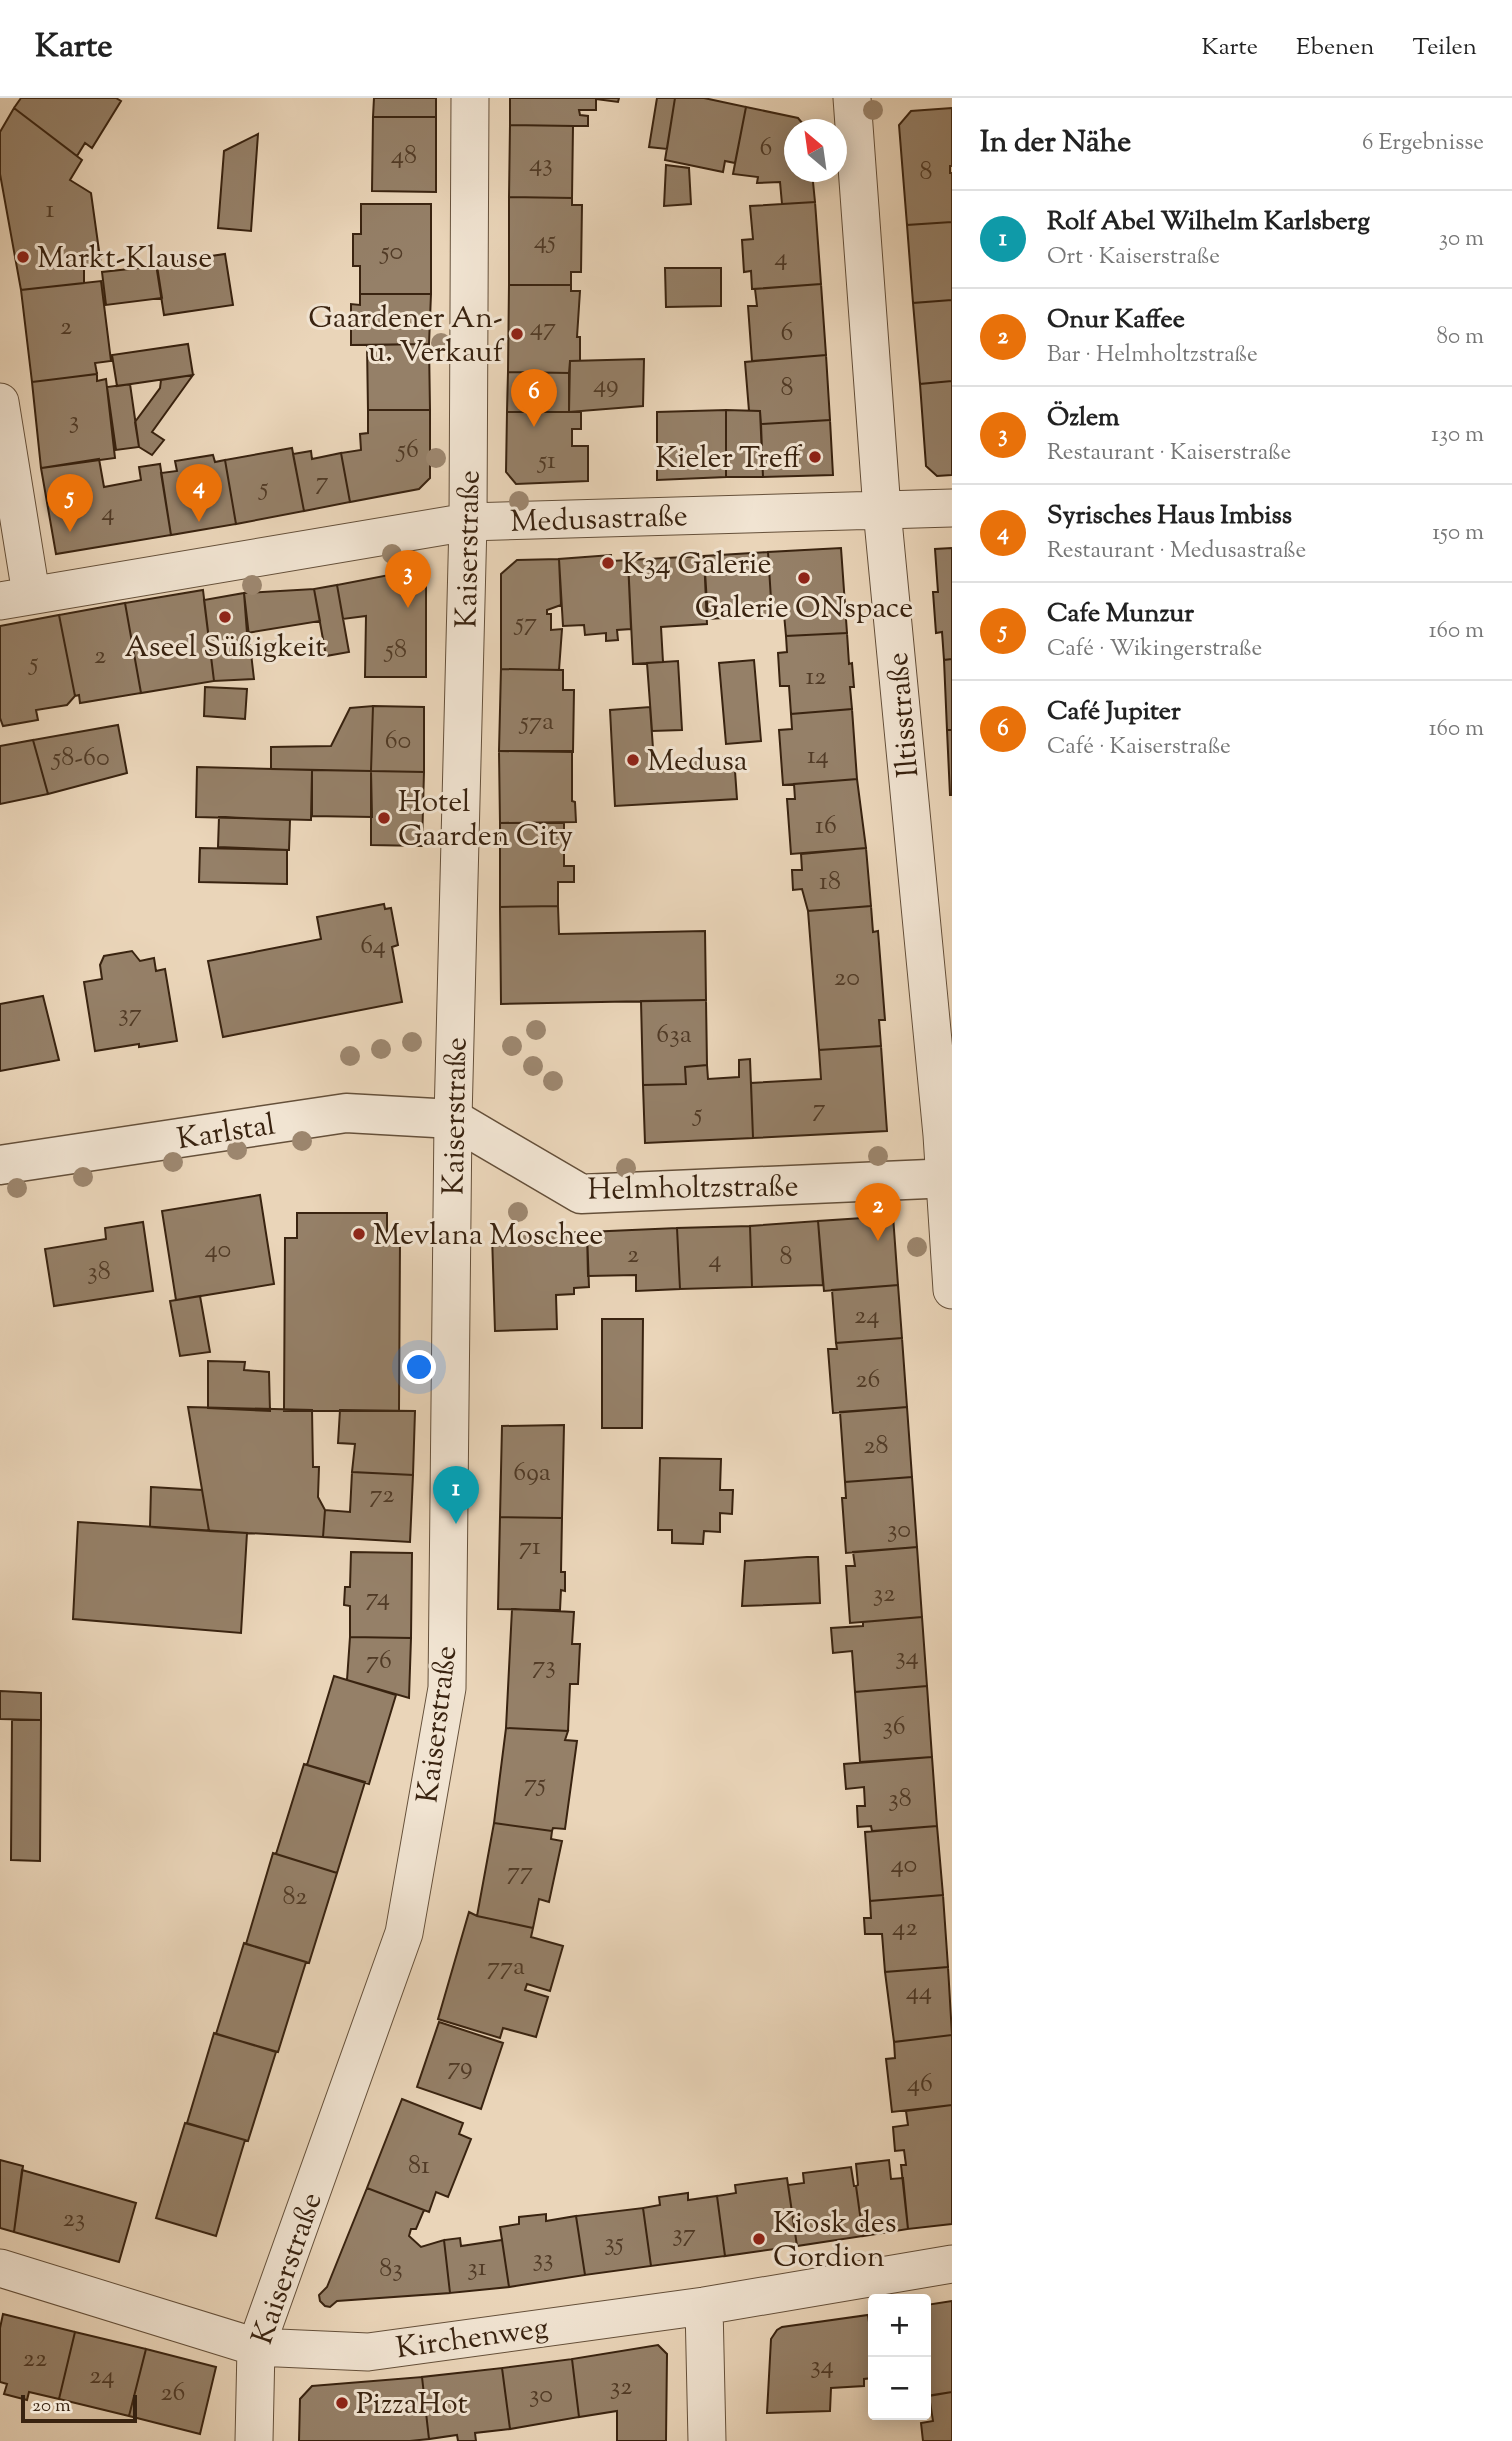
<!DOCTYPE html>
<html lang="de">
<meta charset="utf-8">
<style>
body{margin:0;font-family:"Sorts Mill Goudy",serif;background:#f2f2f2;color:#222}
.controls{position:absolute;right:21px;bottom:21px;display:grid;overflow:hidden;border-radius:7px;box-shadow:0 4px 18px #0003}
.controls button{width:63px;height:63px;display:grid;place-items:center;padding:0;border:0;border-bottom:2px solid #e0e0e0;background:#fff;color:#222;font:35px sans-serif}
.compass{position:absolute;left:784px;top:21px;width:63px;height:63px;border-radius:50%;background:#fff;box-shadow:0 4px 18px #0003;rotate:331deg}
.scale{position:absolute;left:21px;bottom:18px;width:116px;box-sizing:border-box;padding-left:7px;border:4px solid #392310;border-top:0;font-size:19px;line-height:24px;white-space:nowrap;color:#392310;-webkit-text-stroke:5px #f1e4d2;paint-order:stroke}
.you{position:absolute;left:420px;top:1270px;width:24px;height:24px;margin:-18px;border:5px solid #fff;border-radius:50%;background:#1a73e8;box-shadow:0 0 0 10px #1a73e833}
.badge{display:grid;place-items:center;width:46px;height:46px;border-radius:50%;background:#0b8043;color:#fff;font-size:23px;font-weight:700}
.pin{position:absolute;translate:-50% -58px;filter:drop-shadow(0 2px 4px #0008)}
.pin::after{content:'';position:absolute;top:37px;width:24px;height:21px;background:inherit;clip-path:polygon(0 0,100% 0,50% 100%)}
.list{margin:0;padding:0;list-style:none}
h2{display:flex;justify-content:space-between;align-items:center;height:91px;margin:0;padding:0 28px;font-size:30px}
h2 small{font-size:23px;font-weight:400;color:#767676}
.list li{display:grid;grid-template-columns:46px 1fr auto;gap:21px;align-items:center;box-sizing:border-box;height:98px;padding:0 28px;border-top:2px solid #e0e0e0}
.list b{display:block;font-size:26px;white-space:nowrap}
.list p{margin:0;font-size:23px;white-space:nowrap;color:#767676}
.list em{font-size:23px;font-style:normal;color:#767676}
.map{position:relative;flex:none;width:952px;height:2343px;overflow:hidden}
header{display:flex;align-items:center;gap:42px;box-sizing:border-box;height:98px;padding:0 35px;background:#fff;border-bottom:2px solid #e0e0e0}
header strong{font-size:33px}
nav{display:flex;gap:38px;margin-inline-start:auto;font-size:24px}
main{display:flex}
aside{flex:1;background:#fff}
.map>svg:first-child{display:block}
.building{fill:#958068;stroke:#392310;stroke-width:2}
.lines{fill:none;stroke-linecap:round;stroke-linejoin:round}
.minor-casing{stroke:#65503a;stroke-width:39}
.tertiary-casing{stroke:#65503a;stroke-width:41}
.minor{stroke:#f1e4d2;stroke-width:37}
.tertiary{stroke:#f1e4d2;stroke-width:38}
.tree{fill:#9d876f}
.poi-dot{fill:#8f2418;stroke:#f1e4d2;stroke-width:2.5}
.labels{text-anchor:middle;stroke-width:6;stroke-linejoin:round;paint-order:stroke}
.number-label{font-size:26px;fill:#503a26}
.poi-label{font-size:30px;fill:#392310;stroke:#f1e4d2;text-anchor:start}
.street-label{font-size:30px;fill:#392310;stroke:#f1e4d2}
</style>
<header>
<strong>Karte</strong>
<nav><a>Karte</a><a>Ebenen</a><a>Teilen</a></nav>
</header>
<main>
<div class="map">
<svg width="952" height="2343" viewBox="0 0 952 2343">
<rect width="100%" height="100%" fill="#ead5b9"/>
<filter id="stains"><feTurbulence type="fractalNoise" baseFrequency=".00286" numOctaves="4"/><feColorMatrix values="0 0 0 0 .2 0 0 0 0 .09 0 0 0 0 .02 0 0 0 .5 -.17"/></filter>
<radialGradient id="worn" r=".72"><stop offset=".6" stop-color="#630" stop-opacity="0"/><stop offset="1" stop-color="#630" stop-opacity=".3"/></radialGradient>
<!-- building -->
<path class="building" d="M21 0H116L121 3 92 50 85 45 77 58 14 10Z
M374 0H436V19H373Z
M510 0H619L618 4 596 1V12H579L580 17 588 18V28H573L510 27Z
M657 0H675L667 51 649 49Z
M675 0H704L746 9 735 65 725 63 723 74 665 62Z
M746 9 798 20 808 32H794V74H812L815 104 782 106 780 84 757 85 758 79 733 76Z
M14 10 82 62 70 82 91 95 101 167 84 168V185L21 192 0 76V34Z
M952 10V68H950V75H952V124L907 127 899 27 911 13Z
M373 19H436V94L372 93Z
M510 27 573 28 572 100 509 99Z
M258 36 251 133 218 130 224 53Z
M666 67 689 70 691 106 664 108Z
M509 99 572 100V107H582L581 174H571V187H509Z
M815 104 821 186 752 191 751 173 744 174 742 142 753 141 750 108Z
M361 106H431V196H360V168H353V136H361Z
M952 124V202L913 205 907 127Z
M225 156 233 207 164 217 156 166Z
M157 168 162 200 106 207 102 174Z
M665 170H721V208L666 209Z
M101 183 111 263 95 265 97 276 32 284 21 192Z
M821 186 826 257 752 263 748 208H757L755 191Z
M509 187H571V193H580L577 239H580V263H570L569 275 508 274Z
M360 196H431L429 246 351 247V206L360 207Z
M952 202V283L920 286 913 205Z
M188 246 193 277 117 288 112 257Z
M429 246 430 312H368L367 247Z
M826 257 830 322 761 326 760 313H749L745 264Z
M644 261 643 308 569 314 570 263Z
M508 274 569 275V314H507Z
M97 276V283L106 281 115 360 41 370 32 284Z
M193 277 152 334 164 342 152 357 139 349 135 324 160 290 161 282Z
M952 283V377L937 378 926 368 920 286Z
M130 286 139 349 116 352 107 289Z
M368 312H430V380L419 391 350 404 341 355 361 352 360 336 368 335Z
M726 312V379L657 382V314Z
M726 312 760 313 763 379H726Z
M507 314H581V331H572V348H588V383L516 386 506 374Z
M830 322 833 377 763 379 761 326Z
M292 350 304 413 236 426 225 362Z
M311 353 312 361 341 355 350 404 304 413 293 356Z
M213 357 215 364 225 362 236 426 171 437 161 375 177 373 175 363Z
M99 361 104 389 141 382 139 369 160 366 171 437 56 456 41 370Z
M841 450 847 535 786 538 784 516 772 517 768 454Z
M952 450V561L944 562 942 534 936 535 933 494H938L935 451Z
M768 454 772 517 708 521 704 458Z
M611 457V463L628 462 631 531 617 532 618 542 606 543V535L585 537 584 527 563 528 559 461Z
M704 458 707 526 661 529 663 564 633 566 628 462Z
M559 461 561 507 547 512V516H551V532L562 531 559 572 501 571V476L517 462Z
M415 472 426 482V579H365L366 518 343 521 337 487Z
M337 487 349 554 326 558 314 491Z
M314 491 320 523 247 535 244 495Z
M203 492 214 583 141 595 125 505Z
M244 495 254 581 214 583 204 502Z
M125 505 141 595 80 605 79 597 75 598 59 517Z
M59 517 75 598 67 607 36 612 38 622 3 628 0 620V528Z
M847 535 849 566 852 565 854 589H850L852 611 791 616 789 588H780L778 555 787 554 786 538Z
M952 561V632H947L944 562Z
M754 562 761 643 726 646 719 565Z
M678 563 682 632 652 633 647 565Z
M501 571 563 572V592H574L573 654 499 653Z
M205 589 247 591 245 621 204 618Z
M373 608 424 609V674L371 673Z
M373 608 371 673 271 671V649L331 648 350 610Z
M650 609 654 664 734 659 737 701 615 708 610 612Z
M852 611 857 681 783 687 779 632 792 631 791 616Z
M118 627 127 675 48 696 33 642Z
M947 632H952V697H950Z
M33 642 48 696 0 706V648Z
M499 653H572V703L575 704 576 724 500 725Z
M197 669 312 672 311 722 196 719Z
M312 672 371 673 372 719 312 718Z
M371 673 424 674 422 748 371 747Z
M857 681 866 750 791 756 787 701H795L794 686Z
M219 719 290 722 289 752 218 749Z
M500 725H564V768H574V784H558V808L500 809Z
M200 750 287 752V786L199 784Z
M866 750 871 808 808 813 802 791 793 792 792 772H802L801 756Z
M384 806 385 811 391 810 398 847 392 849 402 904 223 939 208 863 321 841 317 819Z
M558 808 559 836 705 833 706 902 501 906 500 809Z
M871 808 873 834 878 833 885 922H879L881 948 819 952 808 813Z
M132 853 140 863 154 860 156 873 165 871 177 943 139 949V946L95 953 84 884 102 881 100 867 104 858Z
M43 898 59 962 0 973V906Z
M706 902 707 967 685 969 686 986 643 987 641 903Z
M881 948 887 1033 753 1040 751 985 821 981 819 952Z
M750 961 753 1040 645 1045 643 987 686 986 685 969 707 967 708 981 739 979V962Z
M260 1097 274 1186 176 1202 162 1113Z
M297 1115H387V1142H400L399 1313H284L285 1140H297Z
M893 1118 898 1187 824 1193 818 1123Z
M818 1123 823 1187 752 1189 750 1128Z
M143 1124 153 1193 54 1208 45 1151 106 1141 105 1130Z
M750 1128 752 1189 680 1191 677 1130Z
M677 1130 680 1191 636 1193V1177L588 1178 587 1134Z
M587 1134 589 1189 574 1190V1196L556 1197 557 1231 495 1233 492 1137Z
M898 1187 902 1240 836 1245 832 1192Z
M200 1198 210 1254 180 1258 170 1203Z
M602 1221H643L642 1330H602Z
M902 1240 907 1309 833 1315 828 1251H837L836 1245Z
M208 1263 245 1264 244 1272 269 1274 270 1313 208 1310Z
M188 1309 312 1312 313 1369H319L318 1399 325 1412 323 1439 209 1433Z
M907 1309 912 1379 845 1384 840 1314Z
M340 1312 415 1313 413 1377 352 1374 355 1346 338 1345Z
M564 1327 562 1420 500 1419 502 1328Z
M660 1360 721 1361 720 1392H733L732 1416 720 1415V1434L704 1433 703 1446 672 1445V1432H658Z
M352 1374 413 1377 410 1444 323 1439 325 1412 350 1414Z
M912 1379 917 1449 846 1455 842 1400H846L845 1384Z
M151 1389 202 1392 209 1433 150 1429Z
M500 1419 562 1420 561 1474H565V1493L561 1492 560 1512 498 1511Z
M78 1424 247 1435 241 1535 73 1521Z
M917 1449 922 1519 850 1525 846 1468H855L853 1454Z
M351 1454 412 1455 411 1540 350 1539V1508L344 1507 345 1489H350Z
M807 1459H818L820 1505 742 1508 745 1463Z
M512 1511 574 1514 572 1546H580L578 1586H570L568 1633 506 1630Z
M922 1519 927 1588 855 1594 852 1553 833 1555 831 1530 863 1528V1524Z
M350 1539 411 1540 409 1600 347 1582Z
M334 1578 396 1597 369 1686 307 1667Z
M927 1588 932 1659 860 1664 855 1594Z
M0 1593 41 1595V1622L0 1621Z
M12 1622H41L40 1763 11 1762Z
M506 1630 568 1633 565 1642 577 1643 565 1731 553 1730 552 1733 494 1725Z
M932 1659 937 1728 872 1733 871 1728 858 1729 857 1708H865L864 1689 846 1691 844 1666Z
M304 1666 365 1684 337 1775 276 1756Z
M494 1725 552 1733 551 1741 562 1743 549 1804 539 1801 533 1830 477 1818Z
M937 1728 943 1797 870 1803 865 1734Z
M273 1755 337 1775 309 1865 246 1846Z
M943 1797 948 1869 885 1874 882 1836H865L864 1820H871L870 1803Z
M469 1814 477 1818 533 1830 531 1839 563 1848 550 1893 527 1886 525 1892 548 1899 536 1939 503 1930 500 1940 438 1921Z
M244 1845 306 1864 278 1954 216 1936Z
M948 1869 952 1937 894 1944 885 1874Z
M439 1924 503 1945 481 2011 417 1989Z
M214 1935 276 1954 248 2043 187 2025Z
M952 1937V2007L892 2014 886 1961 895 1960 894 1944Z
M402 2001 463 2025 459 2036 471 2041 448 2099 436 2094 429 2114 367 2090Z
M952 2007V2126L908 2131 901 2067H906L904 2052 895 2053 893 2029 908 2027 906 2013Z
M185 2025 245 2042 216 2138 156 2120Z
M0 2062 23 2068 14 2134 0 2130Z
M889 2062 891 2081 903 2080 908 2131 863 2138 856 2088 858 2087 856 2066Z
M851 2069 854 2088H856L863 2138 797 2148 788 2087 804 2085 803 2075Z
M22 2072 136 2105 119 2164 14 2134Z
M787 2080 797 2148 725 2158 717 2098 736 2095 735 2087Z
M367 2090 424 2112 416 2131H411L409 2138 421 2149 444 2142 450 2195 337 2203 330 2209 325 2208 320 2203 319 2197 327 2189Z
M688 2095V2102L717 2098 725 2158 651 2168 643 2110 660 2107 659 2099Z
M643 2110 651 2168 585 2177 576 2118Z
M546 2116V2123L576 2118 585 2177 509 2189 500 2129 519 2126V2119Z
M460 2140 461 2148 502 2142 509 2189 450 2195 444 2142Z
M952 2203V2294L926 2298V2207Z
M3 2216 75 2234 59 2301 29 2294 27 2302 4 2296 7 2286 0 2284V2230Z
M873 2216V2252L868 2217Z
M868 2217 873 2252V2280L864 2281V2288L831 2290 830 2313 767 2315 771 2241 777 2232 782 2229Z
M75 2234 146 2251 129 2318 59 2301Z
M658 2247 667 2256 666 2343H617V2313L579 2319 572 2261Z
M146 2251 216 2269 200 2336 129 2318Z
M572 2261 579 2319 510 2331 502 2270Z
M502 2270 510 2331 475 2335 476 2343H458L457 2337 429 2341 422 2279Z
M422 2279 429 2341 410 2343H299L300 2301 312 2288Z
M952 2294V2343H923L921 2325 933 2323 929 2298Z"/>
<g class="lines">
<!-- minor casing -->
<g class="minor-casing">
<path id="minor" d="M852 0 882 412 942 1037 952 1192
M0 304 31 496
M0 503 468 424 952 410
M0 2170 256 2249 368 2254 704 2208 952 2166
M704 2208 707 2343
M254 2343 256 2249 404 1835 447 1590 453 1021 468 424 470 0"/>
</g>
<!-- tertiary casing -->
<g class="tertiary-casing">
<path id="tertiary" d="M0 1067 346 1015 453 1021 581 1096 952 1080"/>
</g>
<!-- minor -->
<use href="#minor" class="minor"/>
<!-- tertiary -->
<use href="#tertiary" class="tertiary"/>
</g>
<!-- trees -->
<g class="tree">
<circle cx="873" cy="12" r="10"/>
<circle cx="441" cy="245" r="10"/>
<circle cx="436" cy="360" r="10"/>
<circle cx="519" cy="403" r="10"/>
<circle cx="392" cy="456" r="10"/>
<circle cx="252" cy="487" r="10"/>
<circle cx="536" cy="932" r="10"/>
<circle cx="412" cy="944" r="10"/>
<circle cx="512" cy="948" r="10"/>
<circle cx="381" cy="951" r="10"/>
<circle cx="350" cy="958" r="10"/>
<circle cx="533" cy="968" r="10"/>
<circle cx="553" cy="983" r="10"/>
<circle cx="302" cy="1043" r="10"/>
<circle cx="237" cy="1052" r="10"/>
<circle cx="878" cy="1058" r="10"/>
<circle cx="173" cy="1064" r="10"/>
<circle cx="626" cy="1070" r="10"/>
<circle cx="83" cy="1079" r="10"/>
<circle cx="17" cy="1090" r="10"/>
<circle cx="518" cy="1114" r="10"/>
<circle cx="917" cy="1149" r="10"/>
</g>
<!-- markers -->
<g class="poi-dot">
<circle cx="23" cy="159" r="7"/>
<circle cx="517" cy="236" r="7"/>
<circle cx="815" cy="359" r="7"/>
<circle cx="608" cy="465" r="7"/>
<circle cx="804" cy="480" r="7"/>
<circle cx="225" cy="519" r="7"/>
<circle cx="633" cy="662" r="7"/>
<circle cx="384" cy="720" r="7"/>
<circle cx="359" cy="1136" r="7"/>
<circle cx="759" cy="2141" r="7"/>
<circle cx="342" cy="2305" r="7"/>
</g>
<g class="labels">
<!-- number labels -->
<g class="number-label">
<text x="766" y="57">6</text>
<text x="404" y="65">48</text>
<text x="541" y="73">43</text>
<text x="926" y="81">8</text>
<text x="50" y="119">1</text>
<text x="545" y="150">45</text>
<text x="392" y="161">50</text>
<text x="781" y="167">4</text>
<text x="66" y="236">2</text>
<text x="543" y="237">47</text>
<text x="787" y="242">6</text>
<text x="606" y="294">49</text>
<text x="787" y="297">8</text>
<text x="74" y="330">3</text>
<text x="408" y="359">56</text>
<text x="547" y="370">51</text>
<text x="322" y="391">7</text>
<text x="264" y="397">5</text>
<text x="108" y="422">4</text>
<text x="526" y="532">57</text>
<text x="396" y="559">58</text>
<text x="100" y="565">2</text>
<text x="34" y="572">5</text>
<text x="816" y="586">12</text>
<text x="537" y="631">57a</text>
<text x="398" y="650">60</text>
<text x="818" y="665">14</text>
<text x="81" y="667">58-60</text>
<text x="826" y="735">16</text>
<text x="830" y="791">18</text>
<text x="373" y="855">64</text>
<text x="847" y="887">20</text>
<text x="130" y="923">37</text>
<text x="674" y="944">63a</text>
<text x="819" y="1018">7</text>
<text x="698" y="1023">5</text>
<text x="218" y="1159">40</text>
<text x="633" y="1164">2</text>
<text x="786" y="1166">8</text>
<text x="715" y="1169">4</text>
<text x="99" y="1181">38</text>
<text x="867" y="1225">24</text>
<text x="868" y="1289">26</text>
<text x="876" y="1355">28</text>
<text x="532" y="1382">69a</text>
<text x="382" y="1404">72</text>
<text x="899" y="1439">30</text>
<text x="530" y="1456">71</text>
<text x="884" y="1503">32</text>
<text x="378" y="1507">74</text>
<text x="907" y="1566">34</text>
<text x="379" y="1570">76</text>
<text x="544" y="1575">73</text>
<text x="894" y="1636">36</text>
<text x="535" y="1693">75</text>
<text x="900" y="1708">38</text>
<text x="904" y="1774">40</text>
<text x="520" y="1781">77</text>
<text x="295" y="1806">82</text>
<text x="905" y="1837">42</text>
<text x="506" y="1876">77a</text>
<text x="919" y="1901">44</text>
<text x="460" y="1976">79</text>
<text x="920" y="1993">46</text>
<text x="419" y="2075">81</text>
<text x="74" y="2128">23</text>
<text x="684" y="2143">37</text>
<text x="614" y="2152">35</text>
<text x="543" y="2168">33</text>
<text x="477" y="2177">31</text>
<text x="391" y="2178">83</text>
<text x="35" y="2268">22</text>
<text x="822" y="2275">34</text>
<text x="102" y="2285">24</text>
<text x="621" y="2296">32</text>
<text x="173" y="2302">26</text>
<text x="541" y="2304">30</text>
</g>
<!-- poi labels -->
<g class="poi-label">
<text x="37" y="169">Markt-Klause</text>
<text x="503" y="229" text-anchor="end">Gaardener An-<tspan x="503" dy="34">u. Verkauf</tspan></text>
<text x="801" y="369" text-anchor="end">Kieler Treff</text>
<text x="622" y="475">K34 Galerie</text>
<text x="804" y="519" text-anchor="middle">Galerie ONspace</text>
<text x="225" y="558" text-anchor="middle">Aseel Süßigkeit</text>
<text x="647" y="672">Medusa</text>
<text x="398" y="713">Hotel<tspan x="398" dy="34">Gaarden City</tspan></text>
<text x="373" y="1146">Mevlana Moschee</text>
<text x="773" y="2134">Kiosk des<tspan x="773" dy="34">Gordion</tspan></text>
<text x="356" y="2315">PizzaHot</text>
</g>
<!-- street labels -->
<g class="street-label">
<text transform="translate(599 420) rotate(-2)" y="10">Medusastraße</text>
<text transform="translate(467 451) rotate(-89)" y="10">Kaiserstraße</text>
<text transform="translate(902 617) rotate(-95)" y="10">Iltisstraße</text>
<text transform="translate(454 1018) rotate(-89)" y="10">Kaiserstraße</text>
<text transform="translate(226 1033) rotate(-9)" y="10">Karlstal</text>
<text transform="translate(693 1089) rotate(-1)" y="10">Helmholtzstraße</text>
<text transform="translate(436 1626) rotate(-83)" y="10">Kaiserstraße</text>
<text transform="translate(286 2170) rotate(-71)" y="10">Kaiserstraße</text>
<text transform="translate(472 2239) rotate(-8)" y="10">Kirchenweg</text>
</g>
</g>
<rect width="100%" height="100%" filter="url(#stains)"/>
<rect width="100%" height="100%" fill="url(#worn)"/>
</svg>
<div class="controls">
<button>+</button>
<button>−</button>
</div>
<svg class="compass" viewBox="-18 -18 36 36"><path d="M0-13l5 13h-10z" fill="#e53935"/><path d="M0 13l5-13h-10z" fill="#767676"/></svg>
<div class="scale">20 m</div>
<div class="you"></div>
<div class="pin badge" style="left:456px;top:1426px;background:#0f9aa8">1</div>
<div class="pin badge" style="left:878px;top:1143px;background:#e8710a">2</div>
<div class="pin badge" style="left:408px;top:510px;background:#e8710a">3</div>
<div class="pin badge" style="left:199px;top:424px;background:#e8710a">4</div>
<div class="pin badge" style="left:70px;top:434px;background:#e8710a">5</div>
<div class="pin badge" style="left:534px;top:329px;background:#e8710a">6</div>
</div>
<aside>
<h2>In der Nähe<small>6 Ergebnisse</small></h2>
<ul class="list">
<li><span class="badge" style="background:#0f9aa8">1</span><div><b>Rolf Abel Wilhelm Karlsberg</b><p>Ort · Kaiserstraße</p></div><em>30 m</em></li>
<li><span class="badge" style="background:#e8710a">2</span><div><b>Onur Kaffee</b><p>Bar · Helmholtzstraße</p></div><em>80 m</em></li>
<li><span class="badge" style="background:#e8710a">3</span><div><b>Özlem</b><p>Restaurant · Kaiserstraße</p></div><em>130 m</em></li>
<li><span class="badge" style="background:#e8710a">4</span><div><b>Syrisches Haus Imbiss</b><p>Restaurant · Medusastraße</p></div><em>150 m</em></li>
<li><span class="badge" style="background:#e8710a">5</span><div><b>Cafe Munzur</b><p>Café · Wikingerstraße</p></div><em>160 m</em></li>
<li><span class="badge" style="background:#e8710a">6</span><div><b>Café Jupiter</b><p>Café · Kaiserstraße</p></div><em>160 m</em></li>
</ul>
</aside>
</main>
